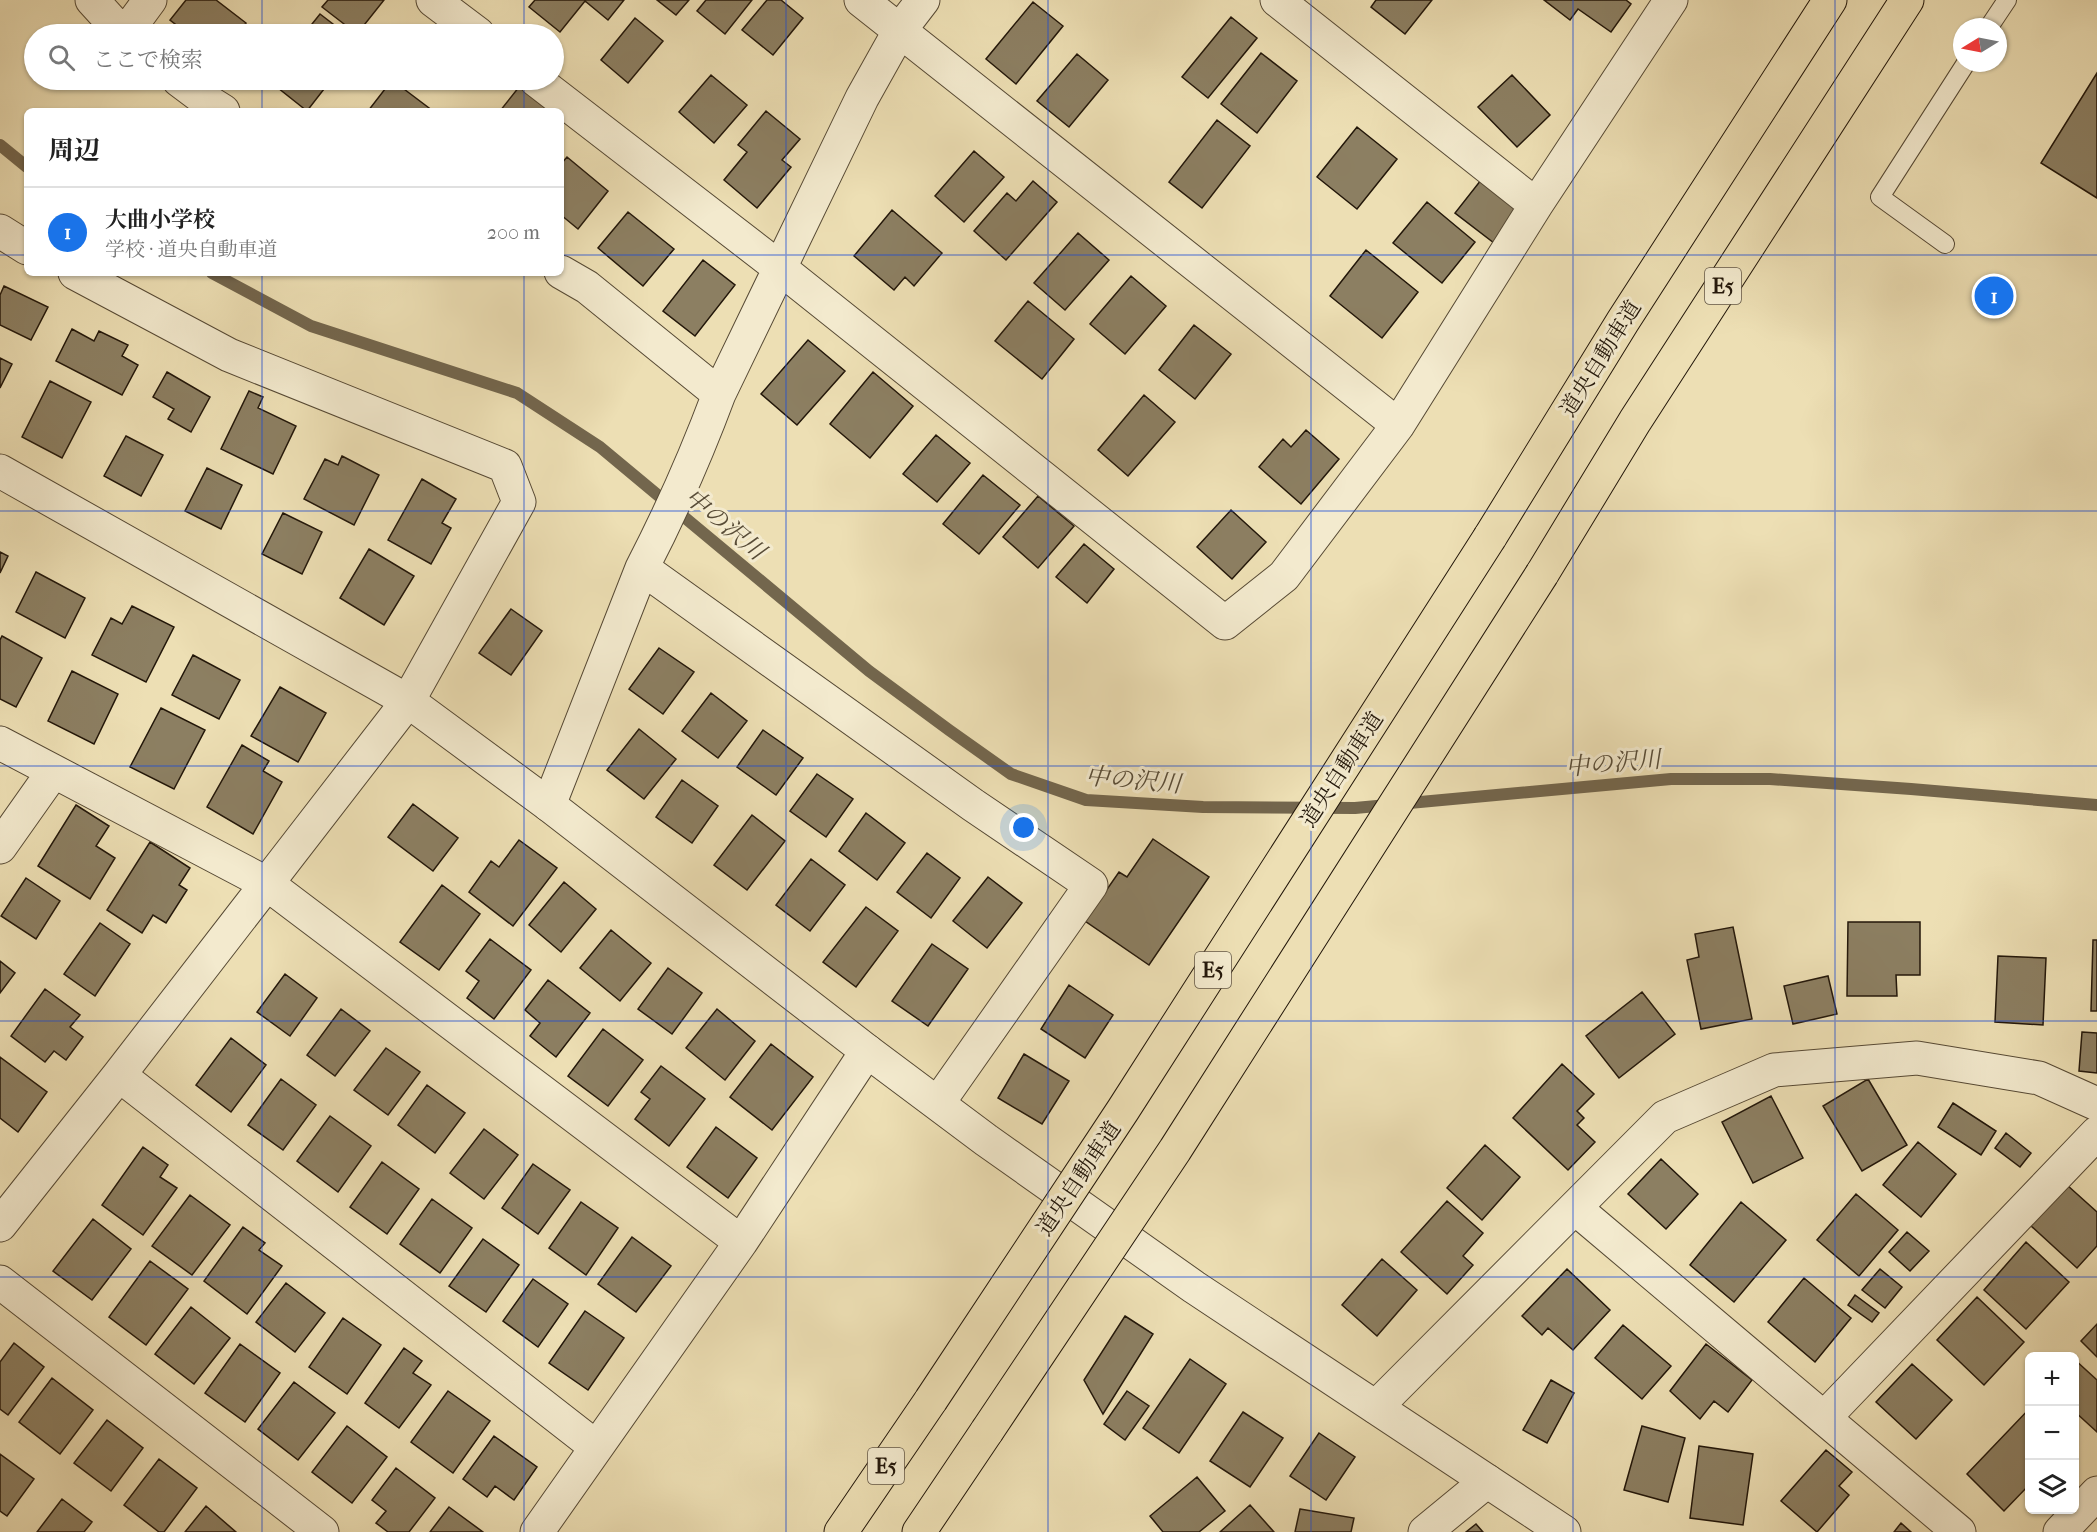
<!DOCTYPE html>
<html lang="ja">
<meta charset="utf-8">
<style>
body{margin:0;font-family:"IM FELL French Canon","Noto Serif JP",serif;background:#f6f6f6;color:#222}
.controls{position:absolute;right:18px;bottom:18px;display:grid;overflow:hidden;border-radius:9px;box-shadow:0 2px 4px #0004}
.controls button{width:54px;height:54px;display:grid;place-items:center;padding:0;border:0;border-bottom:2px solid #e0e0e0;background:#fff;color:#222;font:30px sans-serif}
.compass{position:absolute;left:1953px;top:18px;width:54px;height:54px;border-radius:50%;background:#fff;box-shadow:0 2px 4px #0004;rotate:260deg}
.you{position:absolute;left:1024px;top:828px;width:21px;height:21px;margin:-15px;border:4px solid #fff;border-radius:50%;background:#1a73e8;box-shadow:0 0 0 9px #1a73e833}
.badge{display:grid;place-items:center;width:39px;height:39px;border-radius:50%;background:#1a73e8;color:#fff;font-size:20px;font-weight:700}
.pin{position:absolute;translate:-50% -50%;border:3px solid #fff;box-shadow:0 2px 6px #0006}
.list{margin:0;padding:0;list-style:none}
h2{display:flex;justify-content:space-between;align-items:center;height:78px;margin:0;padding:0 24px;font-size:26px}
h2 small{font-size:20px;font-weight:400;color:#767676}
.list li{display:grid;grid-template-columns:39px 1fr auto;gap:18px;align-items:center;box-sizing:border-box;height:90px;padding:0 24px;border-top:2px solid #e0e0e0}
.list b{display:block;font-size:22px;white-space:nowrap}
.list p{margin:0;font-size:20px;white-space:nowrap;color:#767676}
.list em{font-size:20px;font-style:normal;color:#767676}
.icon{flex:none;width:33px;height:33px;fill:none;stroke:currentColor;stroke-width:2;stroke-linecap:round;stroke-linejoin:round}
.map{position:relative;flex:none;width:2097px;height:1532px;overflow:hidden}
.search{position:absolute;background:#fff;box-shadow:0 2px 4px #0004;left:24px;top:24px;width:540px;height:66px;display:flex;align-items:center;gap:15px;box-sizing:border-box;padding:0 21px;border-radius:33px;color:#767676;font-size:22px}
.panel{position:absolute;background:#fff;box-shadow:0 2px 4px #0004;left:24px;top:108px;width:540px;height:168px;border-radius:9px}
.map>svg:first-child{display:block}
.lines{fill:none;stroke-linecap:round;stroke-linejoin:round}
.stream{stroke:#73664d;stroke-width:12}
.building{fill:#8c7f62;stroke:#23170a;stroke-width:1.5}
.service-casing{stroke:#564934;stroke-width:20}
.minor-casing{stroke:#564934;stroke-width:35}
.tertiary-casing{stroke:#564934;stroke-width:35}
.motorway-casing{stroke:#23170a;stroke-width:35}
.service{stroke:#f3eace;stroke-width:18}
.minor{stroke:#f3eace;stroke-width:33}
.tertiary{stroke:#f3eace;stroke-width:33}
.motorway{stroke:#eddfb4;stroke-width:33}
.motorway-bridge-casing{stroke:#23170a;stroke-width:35;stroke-linecap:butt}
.motorway-bridge{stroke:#eddfb4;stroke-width:33}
.grid{fill:none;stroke:#1d4ed8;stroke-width:1.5;stroke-opacity:0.55}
.labels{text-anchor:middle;stroke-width:6;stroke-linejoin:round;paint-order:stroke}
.shield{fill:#f3eace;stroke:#615645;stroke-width:1.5}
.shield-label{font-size:21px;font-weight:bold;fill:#23170a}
.street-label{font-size:22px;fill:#23170a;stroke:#f3eace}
.water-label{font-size:24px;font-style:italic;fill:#584c37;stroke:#f3eace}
</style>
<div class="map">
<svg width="2097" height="1532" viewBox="0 0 2097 1532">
<rect width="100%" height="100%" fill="#eddfb4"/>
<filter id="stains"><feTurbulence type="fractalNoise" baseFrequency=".00333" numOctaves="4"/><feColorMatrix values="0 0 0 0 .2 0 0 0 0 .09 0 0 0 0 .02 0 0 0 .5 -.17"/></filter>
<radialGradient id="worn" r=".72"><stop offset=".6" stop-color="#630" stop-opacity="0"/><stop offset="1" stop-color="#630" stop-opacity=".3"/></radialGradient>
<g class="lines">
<!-- stream -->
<path class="stream" d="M0 145 27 167
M212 273 311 326 517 393 600 447 869 671 949 730 1011 774 1086 800 1203 807 1355 808 1671 779H1770L1911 789 2097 805"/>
</g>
<!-- building -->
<path class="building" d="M186 0H216L246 23 238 32 241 34H188L170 20Z
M328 0H384L357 34 322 7Z
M535 0H624L608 20 585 1 560 32 529 7Z
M657 0H689L676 15Z
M706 0H752L725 34 697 11Z
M767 0H781L803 18 773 55 742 30Z
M1376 0H1432L1405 34 1371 7Z
M1544 0H1626L1631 4 1611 32 1578 9 1570 20Z
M1033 2 1063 26 1016 84 986 59Z
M320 14 346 34H304Z
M1231 17 1257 38 1208 98 1182 77Z
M635 18 663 41 628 83 601 60Z
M1261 53 1297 81 1257 133 1221 104Z
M1077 54 1108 80 1069 127 1037 101Z
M2097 73V198L2041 163Z
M711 75 747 105 714 143 679 112Z
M1512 75 1550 115 1517 147 1478 107Z
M268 80H331L307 111Z
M392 80 433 111H368Z
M519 87 549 111H500Z
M766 111 800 139 782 160 791 167 757 208 724 180 747 152 738 145Z
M1217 120 1250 146 1202 208 1169 182Z
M1357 127 1397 159 1357 209 1317 177Z
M974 151 1004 177 964 222 935 196Z
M567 157 608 191 578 229 561 215V164Z
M1481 180 1519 210 1494 243 1455 213Z
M1033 181 1057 202 1006 260 974 231 1007 193 1016 201Z
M1427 202 1475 242 1442 283 1393 243Z
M892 210 942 253 914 286 905 277 894 290 854 256Z
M628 212 674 249 643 286 598 248Z
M1078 233 1109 260 1065 310 1034 283Z
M1366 250 1418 292 1382 338 1330 296Z
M703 260 735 285 695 336 663 311Z
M1131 276 1166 306 1125 354 1090 324Z
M4 286 48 307 31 340 0 325V295Z
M1028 301 1074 339 1042 379 995 341Z
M1194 325 1231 354 1195 399 1159 370Z
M72 329 94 341 99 331 128 345 122 356 138 365 122 395 56 361Z
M808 340 845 371 797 425 761 394Z
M0 358 12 364 0 388Z
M167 372 210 397 191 432 168 419 174 409 153 397Z
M873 372 913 406 870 458 830 424Z
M50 381 91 402 62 458 22 437Z
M249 391 263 397 258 408 296 426 273 474 221 449Z
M1144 395 1175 422 1128 476 1098 450Z
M1306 430 1339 459 1301 504 1259 467 1283 439 1291 447Z
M936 435 970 463 937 502 903 474Z
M126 436 163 455 141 496 104 476Z
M342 456 379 475 354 525 304 499 325 459 338 465Z
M207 468 242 485 221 529 185 511Z
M983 475 1020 505 979 554 943 524Z
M422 479 456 499 442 523 451 528 431 564 388 540Z
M1038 496 1074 526 1038 568 1003 537Z
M1231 510 1266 542 1232 579 1197 547Z
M283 513 322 532 302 574 262 554Z
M1084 544 1114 569 1087 603 1056 577Z
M369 549 414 576 384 625 340 598Z
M0 552 8 556 0 573Z
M36 572 85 598 65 638 16 612Z
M132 606 174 627 146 682 92 655 111 618 122 624Z
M511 609 542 631 511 675 479 653Z
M2 636 42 658 16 707 0 699V640Z
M659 648 694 672 663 714 629 689Z
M193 655 240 680 219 719 172 695Z
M72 671 118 694 94 744 48 721Z
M280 687 326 713 298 762 251 736Z
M711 693 747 721 718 758 682 731Z
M161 708 205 730 174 789 130 767Z
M639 729 676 759 644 799 607 770Z
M763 730 803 758 776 795 737 767Z
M242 745 269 761 263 771 282 782 253 834 207 807Z
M817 774 853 799 826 837 790 811Z
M682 780 718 806 692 843 656 817Z
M413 804 458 838 433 871 388 837Z
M76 805 109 826 96 846 115 858 90 899 38 866Z
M866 813 905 843 877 880 839 851Z
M752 815 785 841 747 890 714 865Z
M1153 839 1209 877 1149 965 1085 921 1119 872 1127 877Z
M519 840 557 868 513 926 469 892 491 861 499 867Z
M150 842 190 868 179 885 187 890 166 923 153 915 142 933 107 910Z
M927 853 960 878 931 918 897 892Z
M811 859 845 885 810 931 776 905Z
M988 877 1022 903 987 948 953 921Z
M26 878 60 901 36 939 1 916Z
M564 882 596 909 561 952 529 925Z
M442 885 480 914 439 970 400 942Z
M866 907 898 931 856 987 823 962Z
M1848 922H1920V975H1896L1897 996H1847Z
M100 923 130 944 95 996 64 974Z
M1733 927 1752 1019 1701 1029 1687 960 1699 957 1695 934Z
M611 930 651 963 620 1001 580 968Z
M490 939 531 970 494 1019 467 998 479 981 466 971Z
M2093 940H2097V1011H2091Z
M932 944 968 969 928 1026 892 1001Z
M1998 956 2046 958 2043 1025 1995 1022Z
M0 961 15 973 0 993Z
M668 968 702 993 672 1034 638 1009Z
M285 974 317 998 290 1036 257 1012Z
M1828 976 1837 1014 1793 1024 1784 986Z
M548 980 590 1013 556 1057 530 1036 540 1023 525 1010Z
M1069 985 1113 1015 1085 1058 1041 1029Z
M45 989 80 1015 70 1027 83 1037 66 1060 54 1051 45 1062 11 1036Z
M1642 992 1675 1034 1619 1078 1586 1036Z
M341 1009 370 1031 335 1076 307 1055Z
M717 1009 755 1041 725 1080 686 1048Z
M603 1029 643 1060 608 1106 568 1076Z
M2082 1032 2097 1033V1073L2079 1071Z
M231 1038 266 1065 231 1112 196 1085Z
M771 1044 813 1077 772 1130 730 1097Z
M386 1048 420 1072 388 1115 354 1090Z
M1024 1054 1069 1081 1042 1124 998 1098Z
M0 1057 47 1092 18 1132 0 1118Z
M1562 1064 1594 1094 1577 1111 1584 1118 1577 1125 1595 1142 1568 1170 1513 1118Z
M661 1066 705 1099 669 1146 635 1119 650 1099 641 1092Z
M281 1079 316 1105 283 1150 248 1125Z
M1868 1079 1907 1145 1862 1171 1823 1106Z
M427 1085 465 1113 435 1153 398 1125Z
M1771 1096 1803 1158 1753 1183 1722 1122Z
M1953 1103 1996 1131 1981 1155 1938 1127Z
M330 1116 371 1146 338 1192 297 1161Z
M716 1127 757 1158 728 1198 687 1167Z
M484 1129 518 1155 484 1199 450 1173Z
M2006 1133 2031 1153 2020 1167 1995 1148Z
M1918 1142 1956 1174 1921 1217 1883 1185Z
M1485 1145 1520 1177 1482 1220 1447 1188Z
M143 1147 168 1165 160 1177 177 1188 143 1235 102 1205Z
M1661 1159 1698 1194 1666 1229 1628 1194Z
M382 1162 419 1189 387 1234 350 1207Z
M533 1164 570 1190 538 1234 502 1208Z
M2067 1185 2097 1212V1246L2077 1268 2030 1225Z
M1856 1194 1898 1230 1859 1276 1817 1240Z
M190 1195 230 1225 192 1275 152 1246Z
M432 1199 472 1228 440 1273 400 1244Z
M1447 1201 1483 1233 1463 1256 1473 1265 1447 1294 1401 1252Z
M581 1202 618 1228 586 1275 549 1248Z
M1741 1202 1786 1240 1734 1302 1690 1265Z
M93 1219 131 1249 92 1300 53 1271Z
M243 1227 265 1243 259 1250 282 1266 247 1314 204 1281Z
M1907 1232 1929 1251 1910 1271 1889 1252Z
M632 1237 671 1266 636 1312 598 1284Z
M483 1239 519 1265 486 1312 449 1286Z
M2026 1242 2069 1282 2026 1329 1984 1290Z
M1382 1259 1417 1290 1377 1336 1342 1305Z
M150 1261 188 1289 146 1345 109 1317Z
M1567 1269 1610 1310 1573 1350 1548 1328 1542 1335 1522 1316Z
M1880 1269 1902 1287 1885 1308 1862 1290Z
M1804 1278 1851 1318 1815 1362 1768 1322Z
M533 1279 568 1304 538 1347 503 1321Z
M286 1283 325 1313 295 1352 256 1322Z
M1855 1295 1879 1313 1872 1322 1848 1305Z
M1977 1297 2024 1342 1984 1385 1937 1340Z
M191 1307 230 1338 194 1384 155 1354Z
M585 1311 624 1338 588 1390 549 1363Z
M1125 1316 1153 1334 1103 1414 1084 1380Z
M343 1318 381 1345 347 1394 309 1367Z
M2097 1324V1357L2081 1341Z
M1623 1325 1671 1366 1642 1399 1595 1358Z
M14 1343 44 1367 8 1415 0 1409V1362Z
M240 1344 280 1373 245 1422 205 1393Z
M1706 1344 1752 1380 1728 1412 1714 1401 1700 1419 1670 1391Z
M404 1348 422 1361 413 1373 431 1385 399 1428 365 1403Z
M1190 1359 1226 1384 1179 1453 1143 1428Z
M2074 1359 2097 1380V1432L2074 1411Z
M1912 1364 1952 1400 1916 1439 1876 1402Z
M52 1378 93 1410 60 1454 19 1422Z
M1551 1380 1574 1393 1547 1443 1523 1430Z
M294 1382 335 1413 298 1460 258 1429Z
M448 1391 490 1421 453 1473 411 1442Z
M1127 1391 1149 1406 1125 1440 1104 1424Z
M2030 1408V1484L2004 1511 1967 1474Z
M1243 1412 1283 1438 1250 1487 1210 1461Z
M107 1420 143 1448 111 1491 74 1463Z
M347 1426 387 1457 352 1503 312 1472Z
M1642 1426 1685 1438 1668 1502 1624 1490Z
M1319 1433 1355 1457 1326 1500 1290 1476Z
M494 1436 537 1467 514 1500 495 1486 487 1497 463 1479Z
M1699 1446 1753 1454 1743 1525 1690 1518Z
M1826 1450 1852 1472 1839 1486 1849 1495 1817 1532 1781 1501Z
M0 1454 34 1479 7 1516 0 1511Z
M159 1459 197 1488 164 1532H159L124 1505Z
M396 1468 435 1498 409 1532H388L376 1523 386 1511 372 1500Z
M1197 1477 1225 1511 1199 1532H1163L1150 1516Z
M62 1499 92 1522 84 1532H37Z
M1250 1505 1274 1532H1220Z
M206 1506 236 1532H185Z
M449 1507 483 1532H430Z
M1300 1509 1354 1518 1351 1532H1295Z
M1901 1523 1911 1532H1894Z
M1476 1524 1483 1532H1466Z"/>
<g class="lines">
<!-- service casing -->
<g class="service-casing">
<path id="service" d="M1989 27 2007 0
M1945 244 1880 197 1966 63"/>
</g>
<!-- minor casing -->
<g class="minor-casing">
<path id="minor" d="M92 0 123 34
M433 0 478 34
M861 0 1398 425
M1277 0 1536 205
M125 34 150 0
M179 80 207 101 223 111
M536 80 781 269 1225 623 1284 576 1398 425 1536 205 1671 0
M0 231 27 248
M561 272 587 287 719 394
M642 568 973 805 1091 885 938 1103
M0 743 266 883 741 1242
M549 805 642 568C671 512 697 453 719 394L862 98 900 30 923 0
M0 847 53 772
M119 1075 596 1447
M1575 1208 1959 1532
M0 1225 119 1075 408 701 519 502 505 466 229 355 75 273
M0 1282 322 1532
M1376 1407 1665 1117 1774 1070 1917 1058 2039 1078 2097 1104
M1824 1418 2097 1133
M537 1532 741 1242 867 1051
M1425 1532 1487 1481
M2060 1532 2097 1493"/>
</g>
<!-- tertiary casing -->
<g class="tertiary-casing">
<path id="tertiary" d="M0 471 408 701 549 805 867 1051 986 1140 1194 1287 1564 1532"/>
</g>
<!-- motorway casing -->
<g class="motorway-casing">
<path id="motorway" d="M1490 537 1623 321 1830 0
M1542 574 1635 421 1907 0
M841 1532 931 1400
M919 1532 987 1431"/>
</g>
<!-- service -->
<use href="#service" class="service"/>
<!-- minor -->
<use href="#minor" class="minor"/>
<!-- tertiary -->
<use href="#tertiary" class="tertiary"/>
<!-- motorway -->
<use href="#motorway" class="motorway"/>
<!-- motorway-bridge casing -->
<g class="motorway-bridge-casing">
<path id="motorway-bridge" d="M931 1400 1123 1110 1490 537
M987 1431 1175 1150 1542 574"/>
</g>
<!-- motorway-bridge -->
<use href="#motorway-bridge" class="motorway-bridge"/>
</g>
<!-- grid -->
<path class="grid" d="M262 0V34M524 0V34M786 0V1532M1048 0V1532M1311 0V1532M1573 0V1532M1835 0V1532M262 80V111M524 80V111M0 255H27M561 255H2097M262 273V1532M524 273V1532M0 511H2097M0 766H2097M0 1021H2097M0 1277H2097"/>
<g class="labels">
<!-- shield labels -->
<g class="shield">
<rect x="1705" y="268" width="36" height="36" rx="4.5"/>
<rect x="1195" y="952" width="36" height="36" rx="4.5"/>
<rect x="868" y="1448" width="36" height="36" rx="4.5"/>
</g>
<g class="shield-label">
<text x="1723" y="293">E5</text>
<text x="1213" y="977">E5</text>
<text x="886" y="1473">E5</text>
</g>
<!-- street labels -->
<g class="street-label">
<text transform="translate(1600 358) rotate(-58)" y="8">道央自動車道</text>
<text transform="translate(1341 769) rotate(-57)" y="8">道央自動車道</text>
<text transform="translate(1078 1178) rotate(-56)" y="8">道央自動車道</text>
</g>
<!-- water labels -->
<g class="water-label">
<text transform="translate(725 524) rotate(40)" y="8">中の沢川</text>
<text transform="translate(1613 763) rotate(-5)" y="8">中の沢川</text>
<text transform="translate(1133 780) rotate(5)" y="8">中の沢川</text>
</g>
</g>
<rect width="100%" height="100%" filter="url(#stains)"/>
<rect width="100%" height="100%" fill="url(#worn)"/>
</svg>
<div class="controls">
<button>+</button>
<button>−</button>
<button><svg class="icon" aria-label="layers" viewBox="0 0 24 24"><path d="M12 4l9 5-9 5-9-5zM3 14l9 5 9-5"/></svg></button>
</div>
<svg class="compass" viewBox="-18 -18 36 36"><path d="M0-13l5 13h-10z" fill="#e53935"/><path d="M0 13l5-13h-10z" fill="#767676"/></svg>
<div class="you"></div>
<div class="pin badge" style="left:1994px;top:296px">1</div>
<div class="search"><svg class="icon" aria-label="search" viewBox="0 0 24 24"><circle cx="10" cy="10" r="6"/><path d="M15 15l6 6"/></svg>ここで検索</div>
<section class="panel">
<h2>周辺<small></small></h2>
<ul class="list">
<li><span class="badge">1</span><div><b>大曲小学校</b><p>学校 · 道央自動車道</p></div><em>200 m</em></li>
</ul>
</section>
</div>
